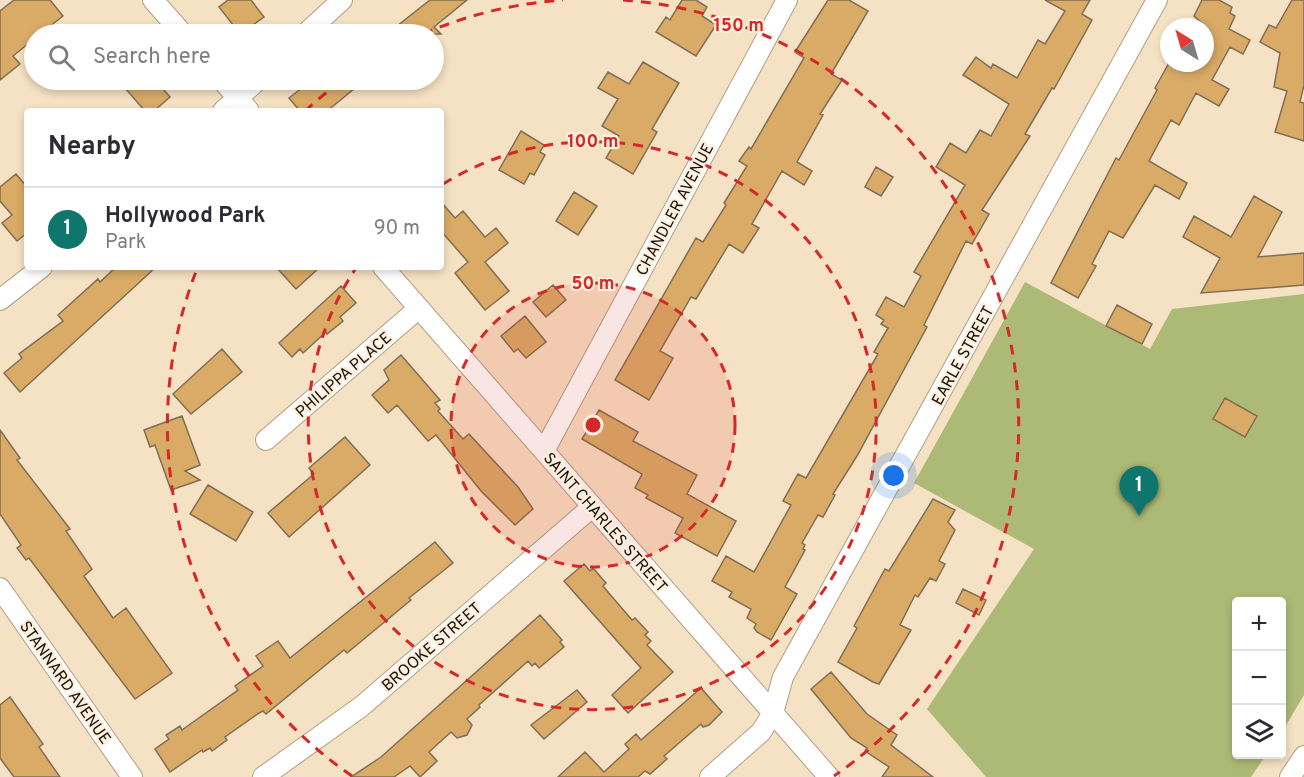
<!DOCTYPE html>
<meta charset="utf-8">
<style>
body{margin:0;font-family:Overpass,sans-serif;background:#f7f7f7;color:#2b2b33}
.controls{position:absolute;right:18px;bottom:18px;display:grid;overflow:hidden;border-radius:6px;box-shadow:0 3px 9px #0003}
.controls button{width:54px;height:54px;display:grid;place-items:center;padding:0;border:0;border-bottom:2px solid #e1e1e2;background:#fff;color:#2b2b33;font:30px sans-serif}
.compass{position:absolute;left:1160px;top:18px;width:54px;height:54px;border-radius:50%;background:#fff;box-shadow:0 3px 9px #0003;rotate:323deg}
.you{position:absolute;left:894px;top:476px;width:21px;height:21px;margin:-15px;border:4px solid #fff;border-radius:50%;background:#1a73e8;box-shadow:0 0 0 9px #1a73e833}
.badge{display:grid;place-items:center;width:39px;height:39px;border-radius:50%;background:#0f766e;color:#fff;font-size:20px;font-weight:700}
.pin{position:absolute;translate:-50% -50px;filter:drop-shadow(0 2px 3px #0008)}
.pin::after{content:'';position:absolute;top:32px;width:21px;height:18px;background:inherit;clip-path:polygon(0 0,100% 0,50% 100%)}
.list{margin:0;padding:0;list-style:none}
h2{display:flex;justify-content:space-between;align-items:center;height:78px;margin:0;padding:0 24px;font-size:26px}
h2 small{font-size:20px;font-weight:400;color:#7c7c81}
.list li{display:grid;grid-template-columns:39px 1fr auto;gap:18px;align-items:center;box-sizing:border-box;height:84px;padding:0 24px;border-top:2px solid #e1e1e2}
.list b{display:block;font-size:22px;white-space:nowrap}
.list p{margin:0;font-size:20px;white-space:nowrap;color:#7c7c81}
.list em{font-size:20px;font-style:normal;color:#7c7c81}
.icon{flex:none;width:33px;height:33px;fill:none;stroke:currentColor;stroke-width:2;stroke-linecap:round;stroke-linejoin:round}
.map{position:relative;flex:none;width:1304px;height:777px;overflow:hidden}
.search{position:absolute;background:#fff;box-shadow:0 3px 9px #0003;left:24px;top:24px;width:420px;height:66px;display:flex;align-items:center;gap:15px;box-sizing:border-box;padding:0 21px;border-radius:33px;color:#7c7c81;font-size:22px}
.panel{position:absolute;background:#fff;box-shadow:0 3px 9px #0003;left:24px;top:108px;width:420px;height:162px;border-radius:6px}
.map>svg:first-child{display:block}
.green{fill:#adba76}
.building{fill:#d9ab67;stroke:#816e54;stroke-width:1.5}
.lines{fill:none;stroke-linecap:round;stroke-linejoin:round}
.minor-casing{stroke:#b29f83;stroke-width:22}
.minor{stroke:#fff;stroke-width:20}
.ring{fill:none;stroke:#d62828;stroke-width:3;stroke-dasharray:10 8}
.labels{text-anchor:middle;stroke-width:4.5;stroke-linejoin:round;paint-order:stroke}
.street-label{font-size:16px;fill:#171006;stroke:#fcefdd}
.centre{fill:#d62828;stroke:#fcefdd;stroke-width:3}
.ring-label{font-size:18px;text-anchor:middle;font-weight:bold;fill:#d62828;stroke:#fcefdd;stroke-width:4.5;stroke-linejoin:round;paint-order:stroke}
</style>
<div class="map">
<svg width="1304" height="777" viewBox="0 0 1304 777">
<rect width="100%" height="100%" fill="#f5e1c3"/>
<!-- green -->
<path class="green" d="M1025 282 1150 349 1172 309 1304 294V695L1282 732V602H1236V754L1266 755 1251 777H986L927 709 1034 549 914 483Z"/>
<!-- building -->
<path class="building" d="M14 0H50L63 16 40 34H34V39L13 56 20 64 0 80V11Z
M228 0H251L264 17 240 34 219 7Z
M430 0H467L434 27 441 34H387Z
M682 0H696L707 7 702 16 716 25 696 56 656 32 666 17 670 20Z
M828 0H849L868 11 831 74 842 80 820 114 823 115 797 162 812 171 804 185 782 171 752 224 759 228 743 253 729 244 696 299 691 297 660 351 673 358 649 400 615 380 696 238 703 242 726 205 724 203 747 166 739 161 749 147 751 149 804 58 795 52Z
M1045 0H1090L1082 14 1092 20 1054 89 1052 88 1025 134 1030 136 982 210 989 214 972 244 966 241 924 325 927 327 857 456 833 494 835 495 823 517 818 515 802 543 805 545 803 549 805 550 785 587 797 594 771 640 757 632 754 628 756 624 747 618 751 609 729 597 732 592 712 581 726 556 754 572 791 505 783 501 798 474 806 478 878 354 874 352 888 328 881 324 884 320 876 315 886 297 904 307 921 276 914 272 965 185 936 167 950 143 966 153 980 130 991 136 1009 104 963 75 976 57 991 68 993 64 1017 78 1038 40 1045 44 1065 11Z
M1202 0H1219L1232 7 1230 13 1235 16 1229 29 1250 40 1243 54 1230 47 1212 80 1229 89 1219 106 1196 93 1179 125 1171 120 1149 161 1187 183 1179 199 1155 185 1123 238 1109 231 1092 264 1096 266 1078 298 1051 283 1116 158 1119 160 1157 90 1155 88 1169 63H1205V26L1194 16Z
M1292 0H1304V85L1300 102 1304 103V141L1275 132 1287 91 1274 87 1280 53 1260 42 1269 25 1276 28Z
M643 62 679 83 652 129 657 132 633 174 606 158 619 136 602 126 618 99 598 88 608 72 629 84Z
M118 80H155L170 97 154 111H145Z
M312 80H365L327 111H300L289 98Z
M521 131 544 145 540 152 545 155 534 175 530 173 524 184 499 170Z
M876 167 893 177 881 196 865 187Z
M16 174 27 187V233L17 241 2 223 12 215 0 201V187Z
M574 192 597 206 578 235 556 221Z
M1254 196 1282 212 1258 257 1304 253V285L1201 293 1220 258 1183 237 1194 216 1231 237Z
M441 202 455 218 463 211 485 237 496 228 508 243 485 262 509 291 485 310 455 273 468 262 441 231Z
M116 267H156L20 392 4 373 22 358 19 354 63 321 58 315 98 279 100 282Z
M276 267H320L296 289Z
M553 285 566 300 546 317 533 302Z
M341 286 356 303 340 317 343 321 327 334 326 332 303 353 300 349 292 357 279 343Z
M1117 305 1152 324 1142 344 1106 326Z
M525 316 546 342 526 358 518 349 514 352 501 336Z
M222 349 242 372 191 414 173 394Z
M401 355 440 400 435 403 440 409 438 411 463 439 469 434 518 487 533 509 515 525 481 491 436 435 428 441 397 405 388 413 372 395 389 380 384 370Z
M1225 398 1257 416 1245 437 1213 419Z
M599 410 638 432 633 441 697 475 687 494 736 521 717 556 675 533 683 518 646 498 648 495 635 488 642 474 582 439Z
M182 416 200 465 185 471 200 480 171 490 155 445 150 447 144 430Z
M0 430 20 458 17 460 70 529 66 531 92 569 84 576 113 618 126 608 172 673 135 699 29 558 26 560 17 548 21 545 0 514Z
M345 437 370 465 289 537 268 513 314 474 309 468Z
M208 485 253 512 236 541 190 514Z
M933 499 955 510 948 522 955 530 939 561 945 564 936 581 930 578 918 597 915 595 900 625 911 630 879 684 873 682 838 662 857 628 854 626 885 569 889 571Z
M435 542 453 563 409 598 411 600 347 653 344 650 266 714 263 711 259 713 225 737 227 740 212 751 210 748 203 752 202 750 170 772 155 749 169 739 166 735 180 726 182 730 238 690 235 686 263 666 256 656 278 641 290 658Z
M584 564 590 571 593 568 606 583 603 586 613 598 632 620 635 618 648 632 645 635 651 641 647 645 673 672 628 713 612 695 641 668 564 581Z
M963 589 986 600 979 615 956 603Z
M540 615 562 640 560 642 564 647 539 668 535 663 532 666 528 661 479 705 480 707 467 719 472 725 467 735 457 738 451 732 429 752 437 761 420 777 410 766 394 777H351L381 757Z
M831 672 867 714 897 735 891 745 933 777H882L889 767 865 751 867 748 851 738 811 689Z
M701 688 722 712 709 725 703 727 701 724 664 756 667 759 650 774 645 771 638 777H558L585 752 604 772 629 749 625 744 636 734 641 740Z
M577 690 587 702 544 739 531 725Z
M10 697 43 744 39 747 60 777H14L0 758V705Z"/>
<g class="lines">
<!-- minor casing -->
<g class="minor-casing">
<path id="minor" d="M153 0 183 34
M305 34 342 0
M222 80 249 111
M223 111 258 80
M383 267 829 777
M0 300 42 267
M266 440 419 308
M544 451 787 0
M0 588 132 777
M263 777 362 706 592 507
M710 777 761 732 773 713 783 677 1157 0
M1290 777 1304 756"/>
</g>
<!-- minor -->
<use href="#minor" class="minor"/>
</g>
<!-- distance rings -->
<circle cx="593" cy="425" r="142" fill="#d62828" fill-opacity=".12"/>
<g class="ring">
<circle cx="593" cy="425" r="142"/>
<path d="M443 184A284 284 0 1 1 356 268"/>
<path d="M352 776A426 426 0 0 1 197 269M305 111A426 426 0 0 1 343 80M423 34A426 426 0 0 1 563 0M623 0A426 426 0 0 1 834 776"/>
</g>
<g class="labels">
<!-- street labels -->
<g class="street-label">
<text transform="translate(674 209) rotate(-62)" y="6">CHANDLER AVENUE</text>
<text transform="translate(962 355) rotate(-61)" y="6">EARLE STREET</text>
<text transform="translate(343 374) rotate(-41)" y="6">PHILIPPA PLACE</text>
<text transform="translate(606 522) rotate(49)" y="6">SAINT CHARLES STREET</text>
<text transform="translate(431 646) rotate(-41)" y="6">BROOKE STREET</text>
<text transform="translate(66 682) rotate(55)" y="6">STANNARD AVENUE</text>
</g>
</g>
<circle cx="593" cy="425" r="9" class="centre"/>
<g class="ring-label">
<text x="739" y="31">150 m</text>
<text x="593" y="147">100 m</text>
<text x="593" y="289">50 m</text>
</g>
</svg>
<div class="controls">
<button>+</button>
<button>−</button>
<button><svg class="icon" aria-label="layers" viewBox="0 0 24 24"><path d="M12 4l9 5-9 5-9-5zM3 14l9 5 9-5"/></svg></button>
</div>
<svg class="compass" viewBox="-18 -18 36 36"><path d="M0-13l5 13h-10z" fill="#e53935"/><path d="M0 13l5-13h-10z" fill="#7c7c81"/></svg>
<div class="you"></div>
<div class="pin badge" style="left:1139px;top:516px">1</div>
<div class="search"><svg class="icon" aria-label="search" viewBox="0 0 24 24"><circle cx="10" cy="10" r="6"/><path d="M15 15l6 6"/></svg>Search here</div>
<section class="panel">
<h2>Nearby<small></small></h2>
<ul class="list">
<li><span class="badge">1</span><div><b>Hollywood Park</b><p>Park</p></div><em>90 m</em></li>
</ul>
</section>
</div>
